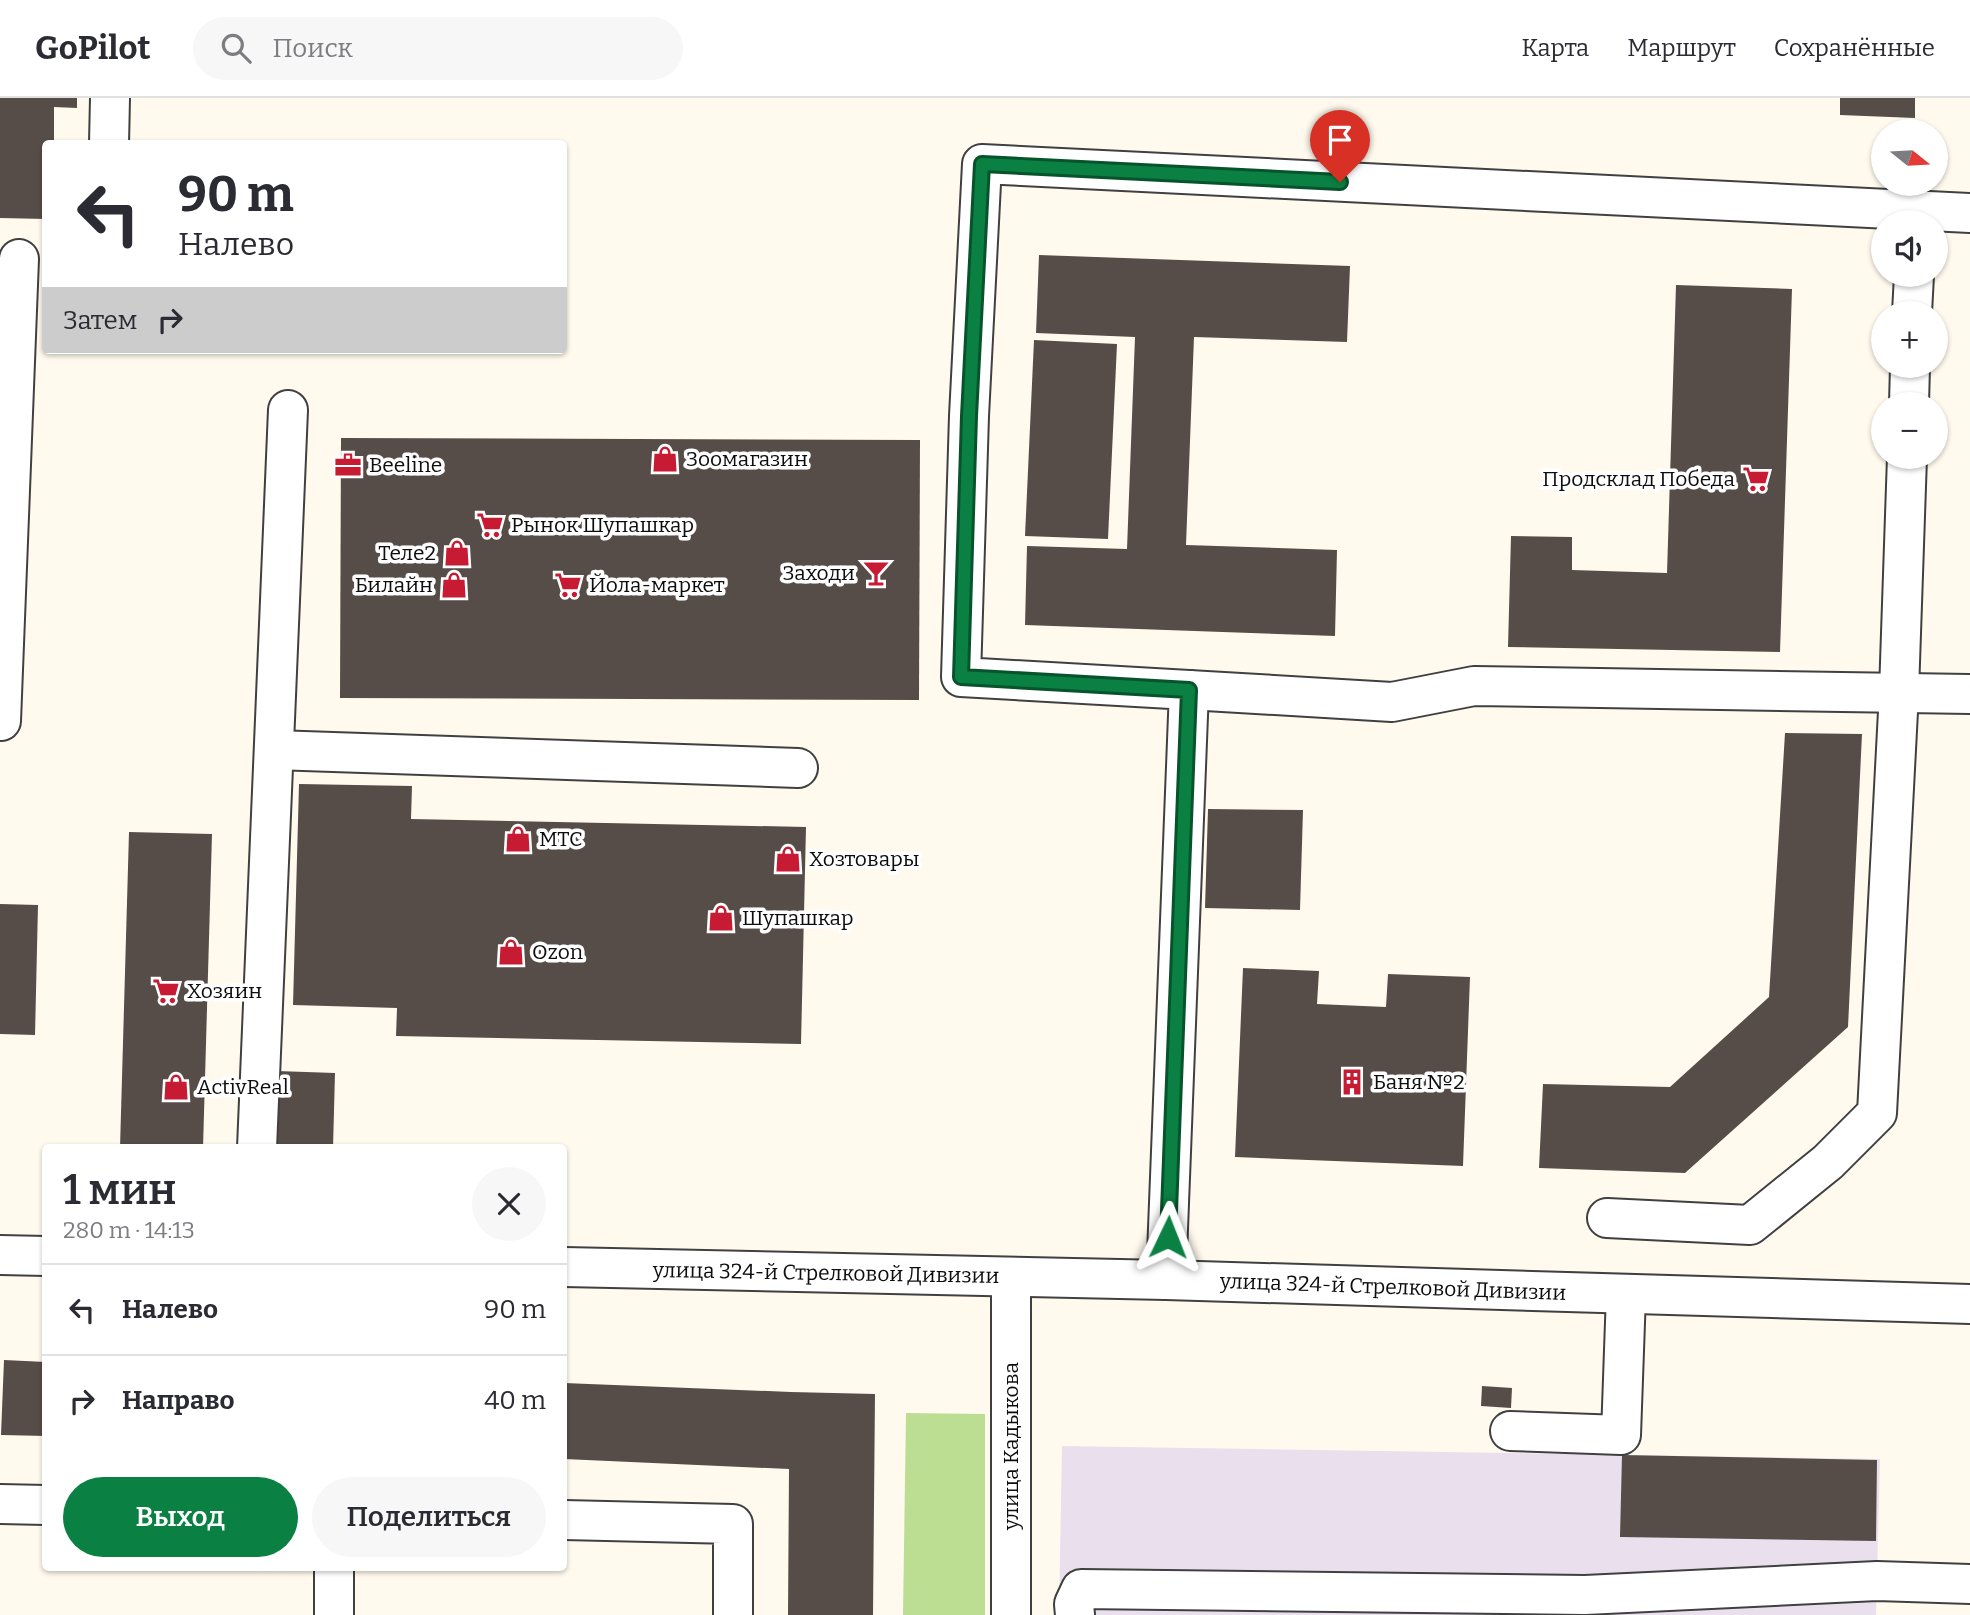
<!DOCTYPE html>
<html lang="ru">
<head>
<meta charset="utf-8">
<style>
	body { margin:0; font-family:Bitter,serif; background:#f7f7f7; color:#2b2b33; height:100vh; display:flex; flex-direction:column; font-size:26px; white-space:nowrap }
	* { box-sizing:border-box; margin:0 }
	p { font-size:23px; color:#7c7c81 }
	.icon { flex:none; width:38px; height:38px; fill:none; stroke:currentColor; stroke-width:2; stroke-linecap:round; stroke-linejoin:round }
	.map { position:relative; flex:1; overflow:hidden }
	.details { position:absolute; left:42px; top:1046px; width:525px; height:427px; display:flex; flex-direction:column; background:#fff; border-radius:7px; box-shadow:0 2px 5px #0004 }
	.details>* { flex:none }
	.top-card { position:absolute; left:42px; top:42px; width:525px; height:214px; border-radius:7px; box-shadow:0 2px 5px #0004; background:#fff; color:#2b2b33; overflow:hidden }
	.needle { width:46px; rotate:108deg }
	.buttons { position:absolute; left:1871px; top:21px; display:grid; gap:14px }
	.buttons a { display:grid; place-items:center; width:77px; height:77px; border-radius:50%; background:#fff; box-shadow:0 2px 5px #0004; font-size:35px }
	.pin { position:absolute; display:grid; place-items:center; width:60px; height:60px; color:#fff; margin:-72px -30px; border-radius:50% 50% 50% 0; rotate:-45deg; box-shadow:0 0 7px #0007 }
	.pin .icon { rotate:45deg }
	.me { position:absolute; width:77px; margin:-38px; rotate:2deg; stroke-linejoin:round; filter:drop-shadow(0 0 5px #0008) }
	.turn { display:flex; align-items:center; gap:24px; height:147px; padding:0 21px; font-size:32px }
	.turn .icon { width:91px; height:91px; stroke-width:2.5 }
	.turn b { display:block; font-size:49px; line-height:60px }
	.then { display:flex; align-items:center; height:66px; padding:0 21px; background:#0003; gap:14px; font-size:26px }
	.round { display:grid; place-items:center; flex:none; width:74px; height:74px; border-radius:37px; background:#f7f7f7 }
	.head { display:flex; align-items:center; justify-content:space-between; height:119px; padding:0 21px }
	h1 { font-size:42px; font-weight:600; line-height:52px }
	.button { display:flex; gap:14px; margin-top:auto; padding:14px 21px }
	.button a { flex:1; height:80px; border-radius:42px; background:#0b8043; color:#fff; font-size:28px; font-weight:600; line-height:80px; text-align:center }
	.button a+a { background:#f7f7f7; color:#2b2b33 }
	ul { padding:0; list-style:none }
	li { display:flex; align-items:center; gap:21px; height:91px; padding:0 21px; border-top:2px solid #e1e1e2 }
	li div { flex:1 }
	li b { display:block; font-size:26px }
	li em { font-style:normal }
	header { display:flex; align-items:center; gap:42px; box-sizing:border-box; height:98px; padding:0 35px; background:#fff; border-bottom:2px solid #e1e1e2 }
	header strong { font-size:33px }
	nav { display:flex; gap:38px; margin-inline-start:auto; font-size:24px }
	.search { width:490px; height:63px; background:#f7f7f7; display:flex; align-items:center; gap:18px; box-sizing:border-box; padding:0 24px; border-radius:38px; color:#7c7c81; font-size:26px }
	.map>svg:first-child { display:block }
</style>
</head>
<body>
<header>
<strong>GoPilot</strong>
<div class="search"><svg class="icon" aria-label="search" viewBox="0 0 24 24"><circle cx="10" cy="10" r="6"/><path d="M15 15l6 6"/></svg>Поиск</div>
<nav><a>Карта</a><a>Маршрут</a><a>Сохранённые</a></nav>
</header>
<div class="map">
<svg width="1970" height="1517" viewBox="0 0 1970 1517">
	<rect width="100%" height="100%" fill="#fffaed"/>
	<!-- industrial -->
	<path fill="#eae0ed" d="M1062,1348L1880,1361L1876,1517H1059Z"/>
	<!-- forest -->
	<path fill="#bcde92" d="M906,1315L985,1316V1517H903Z"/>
	<!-- building -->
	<g fill="#564d49">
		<path d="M0,0H77V10L54,9V46H46V121L0,120Z"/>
		<path d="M1840,0H1915V20L1840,17Z"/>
		<path d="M1039,157L1350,168L1347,244L1194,239L1186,447L1337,452L1335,538L1025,527L1027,448L1127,451L1135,239L1036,235Z"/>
		<path d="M1676,187L1792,191L1780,554L1508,549L1511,438L1572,439V472L1667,475Z"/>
		<path d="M1034,242L1117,246L1108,441L1025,438Z"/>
		<path d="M341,340L920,342L919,602L340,600Z"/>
		<path d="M1785,635L1862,636L1848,929L1685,1075L1539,1070L1543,986L1670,989L1769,899Z"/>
		<path d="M299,686L412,688L411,721L806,729L801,946L396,938L397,910L293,907Z"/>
		<path d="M1208,711L1303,712L1300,812L1205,810Z"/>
		<path d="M129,734L212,736L203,1050H120Z"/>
		<path d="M0,806L38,807L35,937L0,936Z"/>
		<path d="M1243,870L1319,873L1317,906L1386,909L1388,876L1470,879L1463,1068L1235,1059Z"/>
		<path d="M277,973L335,975L333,1050H275Z"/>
		<path d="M4,1262L46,1264V1338L1,1337Z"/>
		<path d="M564,1285L791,1294L875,1296L873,1517H788L789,1371L564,1361Z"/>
		<path d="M1482,1288L1512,1290L1511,1310L1481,1308Z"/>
		<path d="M1622,1357L1877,1362L1876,1443L1620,1439Z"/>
	</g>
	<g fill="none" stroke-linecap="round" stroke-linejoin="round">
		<!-- minor casing -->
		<g stroke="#404040" stroke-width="42">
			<g id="minor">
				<path d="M109,46L110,0"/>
				<path d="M1912,215L1914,177"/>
				<path d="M1909,306L1910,268"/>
				<path d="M1189,592L1392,604L1474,588L1970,596"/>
				<path d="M1,623L19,161"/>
				<path d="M274,652L798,670"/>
				<path d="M257,1050L288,312"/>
				<path d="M1607,1120L1750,1127L1828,1064L1877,1015L1899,594L1907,359"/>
				<path d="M0,1157L46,1158"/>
				<path d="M564,1169L1166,1182L1970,1206"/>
				<path d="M1166,1182L1189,592L961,579L969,318L982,66L1970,115"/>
				<path d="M1510,1333L1621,1337L1626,1196"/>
				<path d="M0,1406L46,1407"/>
				<path d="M564,1422L733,1426V1517"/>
				<path d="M334,1470V1517"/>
				<path d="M1011,1517V1179"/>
				<path d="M1075,1517L1074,1506L1081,1491L1585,1497L1877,1483L1970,1486"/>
			</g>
		</g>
		<!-- minor -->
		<use href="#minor" stroke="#fff" stroke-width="38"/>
	</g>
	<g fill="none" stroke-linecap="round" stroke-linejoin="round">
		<!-- route casing -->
		<g stroke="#07532c" stroke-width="18">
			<path id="route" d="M1168,1139L1189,592L961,579L969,318L982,66L1340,84"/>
		</g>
		<!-- route -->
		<use href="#route" stroke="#0b8043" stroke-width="12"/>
	</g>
	<!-- icons -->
	<defs>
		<g id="shop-bare" transform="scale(2.1)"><path d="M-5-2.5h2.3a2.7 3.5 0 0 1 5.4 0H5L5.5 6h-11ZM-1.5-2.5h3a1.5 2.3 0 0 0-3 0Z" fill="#c71b34" stroke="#fff" stroke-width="2.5" paint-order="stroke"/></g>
		<g id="office-bare" transform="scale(2.1)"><path d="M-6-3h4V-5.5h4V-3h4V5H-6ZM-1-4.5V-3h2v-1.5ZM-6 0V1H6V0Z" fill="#c71b34" stroke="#fff" stroke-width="2.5" paint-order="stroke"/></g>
		<g id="supermarket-bare" transform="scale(2.1)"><path d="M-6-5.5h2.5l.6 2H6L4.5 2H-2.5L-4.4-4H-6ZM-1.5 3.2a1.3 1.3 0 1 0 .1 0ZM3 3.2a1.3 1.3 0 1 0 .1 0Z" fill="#c71b34" stroke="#fff" stroke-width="2.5" paint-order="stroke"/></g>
		<g id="bar-bare" transform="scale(2.1)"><path d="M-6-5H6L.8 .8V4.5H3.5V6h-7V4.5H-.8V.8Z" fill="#c71b34" stroke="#fff" stroke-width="2.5" paint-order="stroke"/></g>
		<g id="building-bare" transform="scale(2.1)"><path d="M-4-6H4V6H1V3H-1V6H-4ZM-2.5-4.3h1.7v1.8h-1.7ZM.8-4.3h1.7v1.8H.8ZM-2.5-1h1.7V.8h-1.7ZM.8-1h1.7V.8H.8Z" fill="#c71b34" stroke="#fff" stroke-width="2.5" paint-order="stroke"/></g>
	</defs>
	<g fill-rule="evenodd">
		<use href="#shop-bare" x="665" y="361"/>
		<use href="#office-bare" x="348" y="367"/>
		<use href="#supermarket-bare" x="1756" y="381"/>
		<use href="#supermarket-bare" x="490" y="427"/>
		<use href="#shop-bare" x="457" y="455"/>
		<use href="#bar-bare" x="876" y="475"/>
		<use href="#shop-bare" x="454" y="487"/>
		<use href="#supermarket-bare" x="568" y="487"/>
		<use href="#shop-bare" x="518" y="741"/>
		<use href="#shop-bare" x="788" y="761"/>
		<use href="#shop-bare" x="721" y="820"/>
		<use href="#shop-bare" x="511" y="854"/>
		<use href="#supermarket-bare" x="166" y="893"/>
		<use href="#building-bare" x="1352" y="984"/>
		<use href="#shop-bare" x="176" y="989"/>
	</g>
	<g text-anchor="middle" stroke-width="7" stroke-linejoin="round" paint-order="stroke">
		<!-- poi labels -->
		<g font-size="21" fill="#0d0d0d" stroke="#fff" text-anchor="start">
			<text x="686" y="368">Зоомагазин</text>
			<text x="369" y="374">Beeline</text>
			<text x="1735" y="388" text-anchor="end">Продсклад Победа</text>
			<text x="511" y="434">Рынок Шупашкар</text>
			<text x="436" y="462" text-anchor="end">Теле2</text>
			<text x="855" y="482" text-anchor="end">Заходи</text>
			<text x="433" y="494" text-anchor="end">Билайн</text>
			<text x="589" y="494">Йола-маркет</text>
			<text x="539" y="748">МТС</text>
			<text x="809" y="768">Хозтовары</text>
			<text x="742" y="827">Шупашкар</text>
			<text x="532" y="861">Ozon</text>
			<text x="187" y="900">Хозяин</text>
			<text x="1373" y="991">Баня №2</text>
			<text x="197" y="996">ActivReal</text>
		</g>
		<!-- street labels -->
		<g font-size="21" fill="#0d0d0d" stroke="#fff">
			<text transform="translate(826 1175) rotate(1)" y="7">улица 324-й Стрелковой Дивизии</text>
			<text transform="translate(1393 1189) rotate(2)" y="7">улица 324-й Стрелковой Дивизии</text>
			<text transform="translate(1011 1348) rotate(-90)" y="7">улица Кадыкова</text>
		</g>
	</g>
</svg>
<div class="buttons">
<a><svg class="needle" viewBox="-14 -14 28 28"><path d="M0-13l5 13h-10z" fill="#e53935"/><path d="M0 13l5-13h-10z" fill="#7c7c81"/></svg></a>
<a><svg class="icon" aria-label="sound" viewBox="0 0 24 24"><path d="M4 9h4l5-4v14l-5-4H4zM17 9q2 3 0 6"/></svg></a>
<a>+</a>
<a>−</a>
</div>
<div class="pin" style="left:1340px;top:84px;background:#d93025"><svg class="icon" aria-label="arrive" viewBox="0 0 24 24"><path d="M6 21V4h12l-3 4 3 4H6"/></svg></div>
<svg class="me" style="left:1168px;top:1139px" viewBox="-20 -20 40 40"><path d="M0-17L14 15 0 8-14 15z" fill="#0b8043" stroke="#fff" stroke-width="4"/></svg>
<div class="top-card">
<div class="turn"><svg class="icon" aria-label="left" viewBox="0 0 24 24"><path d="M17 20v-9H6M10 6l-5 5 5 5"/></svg><div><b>90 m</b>Налево</div></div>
<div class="then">Затем<svg class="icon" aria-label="right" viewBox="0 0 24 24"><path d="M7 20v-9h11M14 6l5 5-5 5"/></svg></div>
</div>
<section class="details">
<div class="head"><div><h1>1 мин</h1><p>280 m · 14:13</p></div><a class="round"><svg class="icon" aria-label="close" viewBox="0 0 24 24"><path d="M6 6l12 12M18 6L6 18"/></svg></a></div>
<ul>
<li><svg class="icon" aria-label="left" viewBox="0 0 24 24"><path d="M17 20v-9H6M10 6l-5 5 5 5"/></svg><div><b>Налево</b></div><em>90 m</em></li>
<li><svg class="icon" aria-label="right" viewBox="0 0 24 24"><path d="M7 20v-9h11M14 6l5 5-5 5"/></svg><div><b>Направо</b></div><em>40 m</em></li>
</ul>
<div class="button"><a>Выход</a><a>Поделиться</a></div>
</section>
</div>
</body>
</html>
